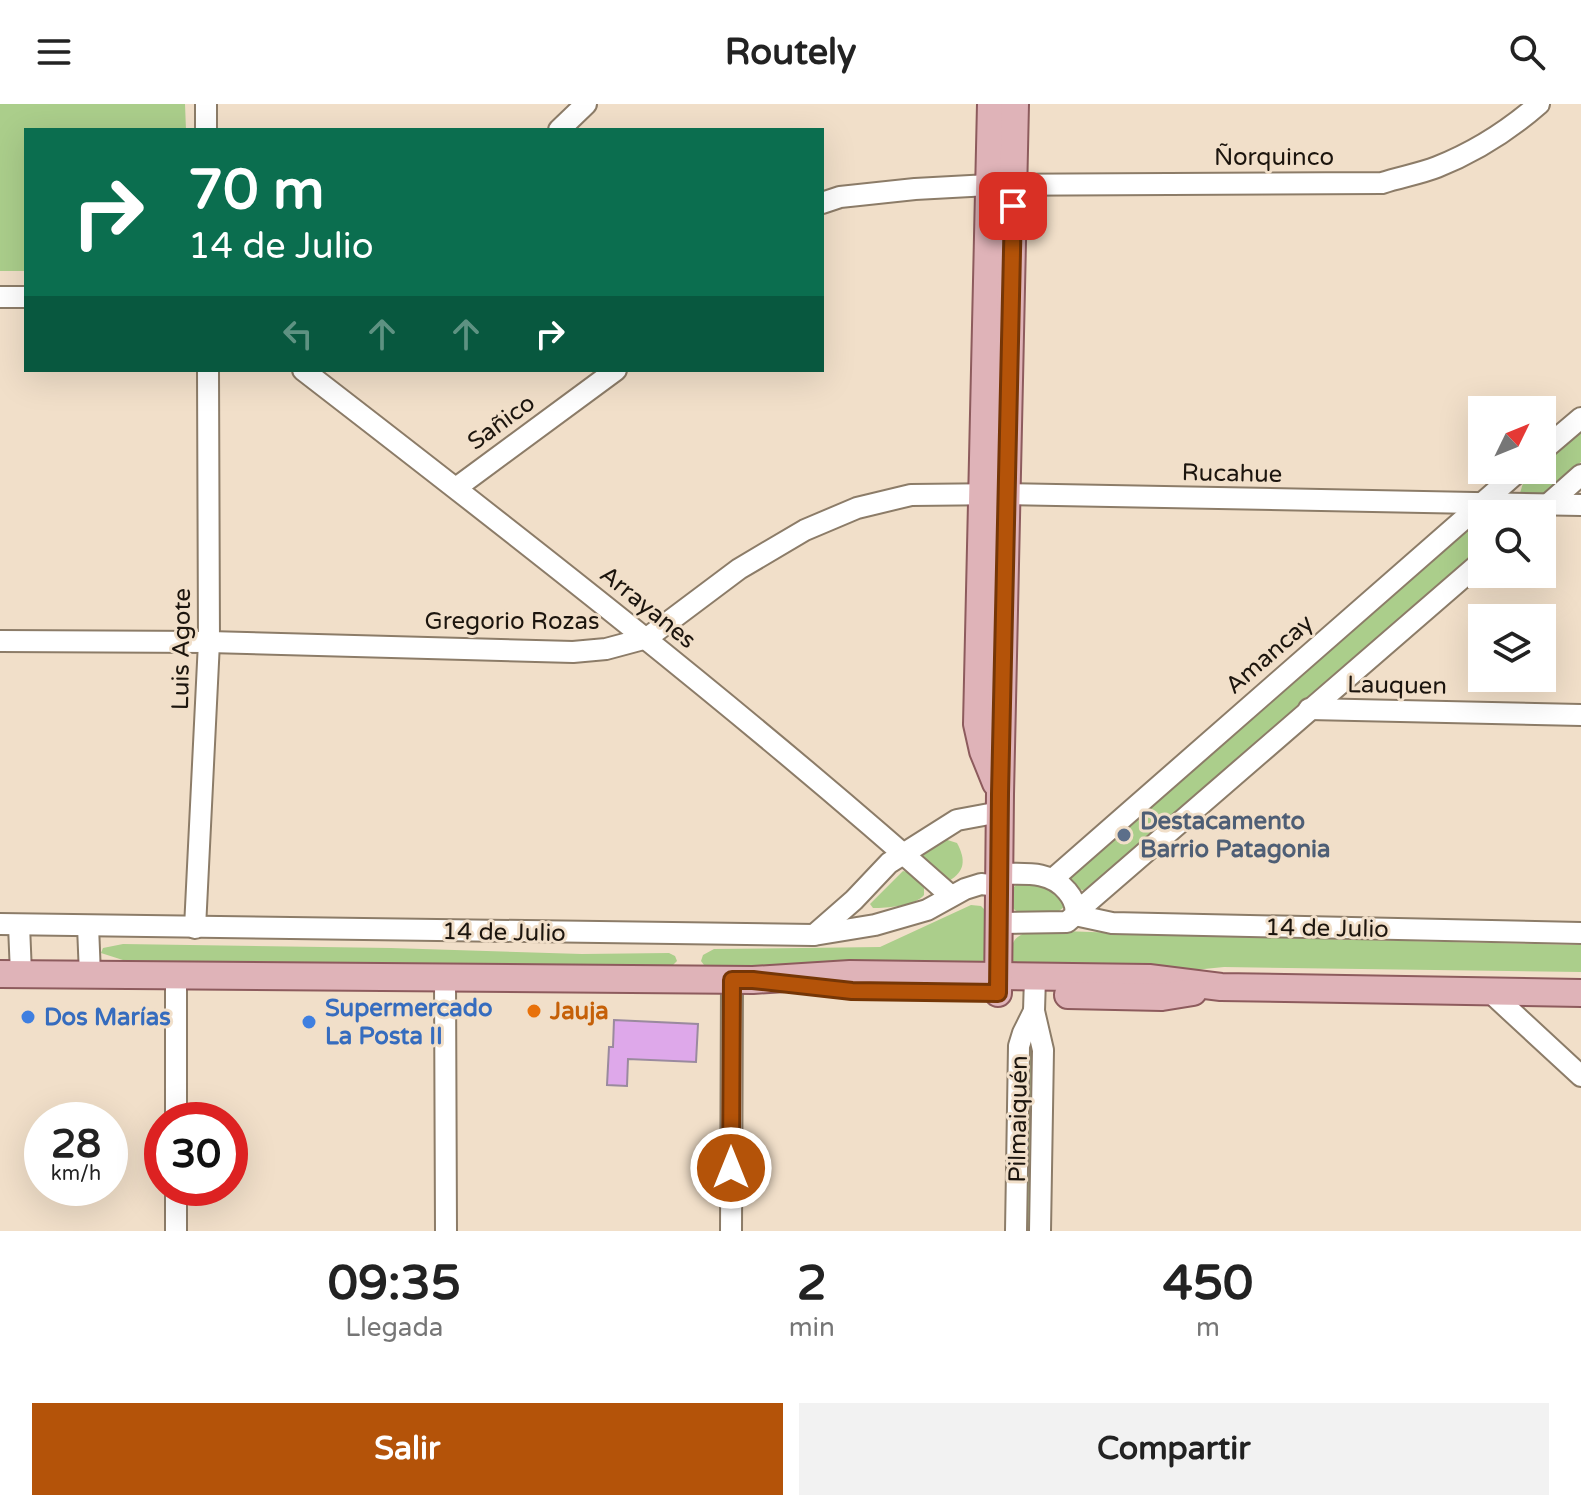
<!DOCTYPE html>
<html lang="es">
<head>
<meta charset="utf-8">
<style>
	body { margin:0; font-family:"Varela Round",sans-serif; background:#f2f2f2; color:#222; height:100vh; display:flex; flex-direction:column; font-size:30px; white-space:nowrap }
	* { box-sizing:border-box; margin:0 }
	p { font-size:26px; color:#767676 }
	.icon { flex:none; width:44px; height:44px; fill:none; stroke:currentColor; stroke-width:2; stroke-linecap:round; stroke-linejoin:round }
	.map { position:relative; height:1127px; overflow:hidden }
	.details { display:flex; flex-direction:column; background:#fff; flex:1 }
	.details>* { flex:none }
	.guide { position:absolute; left:24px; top:24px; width:800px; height:244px; border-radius:0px; box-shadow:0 8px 32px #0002; background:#0b6e4f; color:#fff; overflow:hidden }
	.needle { width:52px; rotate:47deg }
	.buttons { position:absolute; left:1468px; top:292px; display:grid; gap:16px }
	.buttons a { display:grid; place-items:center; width:88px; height:88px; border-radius:0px; background:#fff; box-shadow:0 8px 32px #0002; font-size:40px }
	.speed { position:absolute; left:24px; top:998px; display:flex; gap:16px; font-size:40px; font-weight:700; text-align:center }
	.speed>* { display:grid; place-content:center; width:104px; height:104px; border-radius:50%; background:#fff; box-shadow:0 8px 32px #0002; line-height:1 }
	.speed small { font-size:20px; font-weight:400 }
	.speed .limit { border:12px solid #d22; background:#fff; color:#111 }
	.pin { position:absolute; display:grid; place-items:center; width:68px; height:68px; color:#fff; margin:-34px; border-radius:16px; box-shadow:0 4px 12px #0006 }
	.me { position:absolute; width:88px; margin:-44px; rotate:0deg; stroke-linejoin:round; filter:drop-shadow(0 0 6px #0008) }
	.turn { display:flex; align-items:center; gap:28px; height:168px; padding:0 32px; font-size:36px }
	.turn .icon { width:104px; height:104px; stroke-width:2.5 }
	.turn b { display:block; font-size:56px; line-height:68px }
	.lanes { display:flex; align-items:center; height:76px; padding:0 32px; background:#0003; justify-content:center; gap:40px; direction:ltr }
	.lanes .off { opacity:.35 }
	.eta { display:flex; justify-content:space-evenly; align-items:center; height:136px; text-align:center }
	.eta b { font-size:48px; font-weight:800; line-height:56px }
	.cta { display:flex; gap:16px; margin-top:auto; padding:16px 32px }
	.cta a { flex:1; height:92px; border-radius:0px; background:#b45309; color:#fff; font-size:32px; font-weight:800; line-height:92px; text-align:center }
	.cta a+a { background:#f2f2f2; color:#222 }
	header { display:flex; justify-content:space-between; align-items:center; height:104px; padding:0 32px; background:#fff; font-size:36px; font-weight:800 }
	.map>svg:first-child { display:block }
</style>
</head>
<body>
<header><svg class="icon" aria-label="menu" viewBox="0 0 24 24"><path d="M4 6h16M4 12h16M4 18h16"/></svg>Routely<svg class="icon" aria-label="search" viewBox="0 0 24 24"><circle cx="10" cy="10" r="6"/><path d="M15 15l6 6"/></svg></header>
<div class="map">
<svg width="1581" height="1127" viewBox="0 0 1581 1127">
	<rect width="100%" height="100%" fill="#f1dfc9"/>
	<!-- green -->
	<g fill="#abce8b">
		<path d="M0,0H185L186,26H26V167H0Z"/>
		<path d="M1581,326V358L1541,393L1524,394L1520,389L1524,376L1535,366H1542V360Z"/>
		<path d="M1482,412V446L1090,785L1085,787C1077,784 1073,783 1070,774Z"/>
		<path d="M941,734L957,739C966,756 965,767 949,777L920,752L921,744Z"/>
		<path d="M903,767L911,769L924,784V791C915,802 887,804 873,804L870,800Z"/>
		<path d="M1019,779L1047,780L1065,797L1064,803L1055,810C1044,810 1015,814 1010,800C1009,796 1010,791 1010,786Z"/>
		<path d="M971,801L981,802L988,809L986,851L982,859L707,865L701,857L703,851L714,845L880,843Z"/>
		<path d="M1036,826L1200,832L1581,841V868L1224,863L1154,870L1011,862C1010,840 1011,831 1036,826Z"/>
		<path d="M123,840L391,844L582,850L669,849L675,852L677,857L673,861L246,860L126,857L101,849L103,844Z"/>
		<path d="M1028,937H1035L1032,1127H1023Z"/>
	</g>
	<!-- building -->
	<path fill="#dea8ea" stroke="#9a8a9e" stroke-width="2" d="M614,916L698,920L696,958L628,955L627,982L607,981L609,943H613Z"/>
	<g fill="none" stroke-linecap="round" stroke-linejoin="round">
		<!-- minor casing -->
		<g stroke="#8c7c68" stroke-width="24">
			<g id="minor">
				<path d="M206,0V26"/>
				<path d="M559,26L586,0"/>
				<path d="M822,99L840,93L915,85L989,81L1382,79C1400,73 1419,70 1437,63C1475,48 1508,27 1539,0"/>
				<path d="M0,193H26"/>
				<path d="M303,266C523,436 743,607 951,792"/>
				<path d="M1542,347L1581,314"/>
				<path d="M456,384L616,266"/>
				<path d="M1546,402L1581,371"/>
				<path d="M0,537L209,538L573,548L606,545L647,534L739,465L805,426L857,404L911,391L1007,390L1581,401"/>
				<path d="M1309,605L1581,611"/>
				<path d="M1054,774L1520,366"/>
				<path d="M1076,803L1087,799L1095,792L1482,457"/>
				<path d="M1075,811L1112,819L1581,829"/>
				<path d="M999,819L1067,818L1075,811C1077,801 1073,794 1067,787C1050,766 1024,770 999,770"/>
				<path d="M0,820L814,831L875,821L927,806L965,785L981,780L999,782"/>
				<path d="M19,821L21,870"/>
				<path d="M88,822L90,871"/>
				<path d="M195,824L209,538L208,266"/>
				<path d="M814,831L854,796L889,759L957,716L1000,708"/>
				<path d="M176,871V1016"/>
				<path d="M1035,873L1034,907L1043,946L1040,1127"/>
				<path d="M445,874L446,1127"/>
				<path d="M1489,887L1581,972"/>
				<path d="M176,1084V1127"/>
				<path d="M731,1127L732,876"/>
				<path d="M1016,1127L1019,942L1023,929L1034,907"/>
			</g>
		</g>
		<!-- major casing -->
		<g stroke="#8d5b5d" stroke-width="30">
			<g id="major">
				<path d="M991,0L977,620L983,647L996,679"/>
				<path d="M0,870L753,876L850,870L1149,874L1221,883L1581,889"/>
				<path d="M998,889L1000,690L1015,0"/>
				<path d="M1068,891L1162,893L1193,888"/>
			</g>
		</g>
		<!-- minor -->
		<use href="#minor" stroke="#fff" stroke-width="20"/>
		<!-- major -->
		<use href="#major" stroke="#dfb3b8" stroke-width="26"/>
	</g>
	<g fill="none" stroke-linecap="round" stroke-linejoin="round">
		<!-- route casing -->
		<g stroke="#753606" stroke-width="20">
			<path id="route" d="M731,1064L732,876H753L852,887L998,889L1000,690L1013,102"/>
		</g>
		<!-- route -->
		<use href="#route" stroke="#b45309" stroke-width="14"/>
	</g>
	<!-- markers -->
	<circle fill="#5c6f8a" stroke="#f1dfc9" stroke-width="3" cx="1124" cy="731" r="8"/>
	<circle fill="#e8710a" stroke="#f1dfc9" stroke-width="3" cx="534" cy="907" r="8"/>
	<g fill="#3f7fe0" stroke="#f1dfc9" stroke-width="3">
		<circle cx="28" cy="913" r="8"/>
		<circle cx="309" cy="918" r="8"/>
	</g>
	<g text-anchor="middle" stroke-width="6" stroke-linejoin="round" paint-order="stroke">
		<!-- street labels -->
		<g font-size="24" fill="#1c150e" stroke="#f1dfc9">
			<text x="1274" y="61">Ñorquinco</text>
			<text transform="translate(501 318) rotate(-36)" y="8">Sañico</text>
			<text transform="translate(1232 369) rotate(1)" y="8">Rucahue</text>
			<text transform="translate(648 503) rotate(39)" y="8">Arrayanes</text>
			<text x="512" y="525">Gregorio Rozas</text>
			<text transform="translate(181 545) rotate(-89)" y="8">Luis Agote</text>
			<text transform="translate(1269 550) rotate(-41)" y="8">Amancay</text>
			<text transform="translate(1397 581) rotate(1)" y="8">Lauquen</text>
			<text transform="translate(1327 824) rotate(1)" y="8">14 de Julio</text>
			<text transform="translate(504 828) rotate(1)" y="8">14 de Julio</text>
			<text transform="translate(1018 1015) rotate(-89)" y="8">Pilmaiquén</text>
		</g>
		<!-- service labels -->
		<g font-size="24" font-weight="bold" fill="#4e5e75" stroke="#f1dfc9" text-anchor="start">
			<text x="1140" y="725">Destacamento<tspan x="1140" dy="28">Barrio Patagonia</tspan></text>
		</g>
		<!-- shop labels -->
		<g font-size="24" font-weight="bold" fill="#366cbe" stroke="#f1dfc9" text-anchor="start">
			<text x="325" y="912">Supermercado<tspan x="325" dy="28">La Posta II</tspan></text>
			<text x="44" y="921">Dos Marías</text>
		</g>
		<!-- food labels -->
		<g font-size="24" font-weight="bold" fill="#c56008" stroke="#f1dfc9" text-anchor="start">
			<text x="550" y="915">Jauja</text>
		</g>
	</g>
</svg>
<div class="buttons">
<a><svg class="needle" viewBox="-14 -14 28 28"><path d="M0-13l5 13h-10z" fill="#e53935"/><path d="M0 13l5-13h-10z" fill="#767676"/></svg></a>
<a><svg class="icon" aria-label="search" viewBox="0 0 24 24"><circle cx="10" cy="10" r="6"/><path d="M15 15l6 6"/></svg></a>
<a><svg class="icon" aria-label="layers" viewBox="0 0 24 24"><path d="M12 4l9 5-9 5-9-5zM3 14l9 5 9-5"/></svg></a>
</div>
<div class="speed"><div>28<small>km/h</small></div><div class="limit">30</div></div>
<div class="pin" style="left:1013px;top:102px;background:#d93025"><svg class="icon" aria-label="arrive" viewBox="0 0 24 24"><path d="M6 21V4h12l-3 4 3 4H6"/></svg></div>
<svg class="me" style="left:731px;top:1064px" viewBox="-20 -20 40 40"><circle r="17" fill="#b45309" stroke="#fff" stroke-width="3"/><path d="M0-11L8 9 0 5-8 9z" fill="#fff"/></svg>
<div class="guide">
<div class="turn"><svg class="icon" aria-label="right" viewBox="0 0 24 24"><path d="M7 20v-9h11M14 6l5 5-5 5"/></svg><div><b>70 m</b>14 de Julio</div></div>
<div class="lanes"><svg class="icon off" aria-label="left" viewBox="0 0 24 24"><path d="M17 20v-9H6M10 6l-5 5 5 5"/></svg><svg class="icon off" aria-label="ahead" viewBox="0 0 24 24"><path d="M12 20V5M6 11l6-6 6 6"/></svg><svg class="icon off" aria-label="ahead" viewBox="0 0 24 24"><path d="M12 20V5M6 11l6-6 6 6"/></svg><svg class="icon" aria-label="right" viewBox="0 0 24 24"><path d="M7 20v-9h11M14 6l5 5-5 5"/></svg></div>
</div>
</div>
<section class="details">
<div class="eta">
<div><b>09:35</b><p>Llegada</p></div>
<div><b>2</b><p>min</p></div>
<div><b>450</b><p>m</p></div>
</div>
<div class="cta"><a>Salir</a><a>Compartir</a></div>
</section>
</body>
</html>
